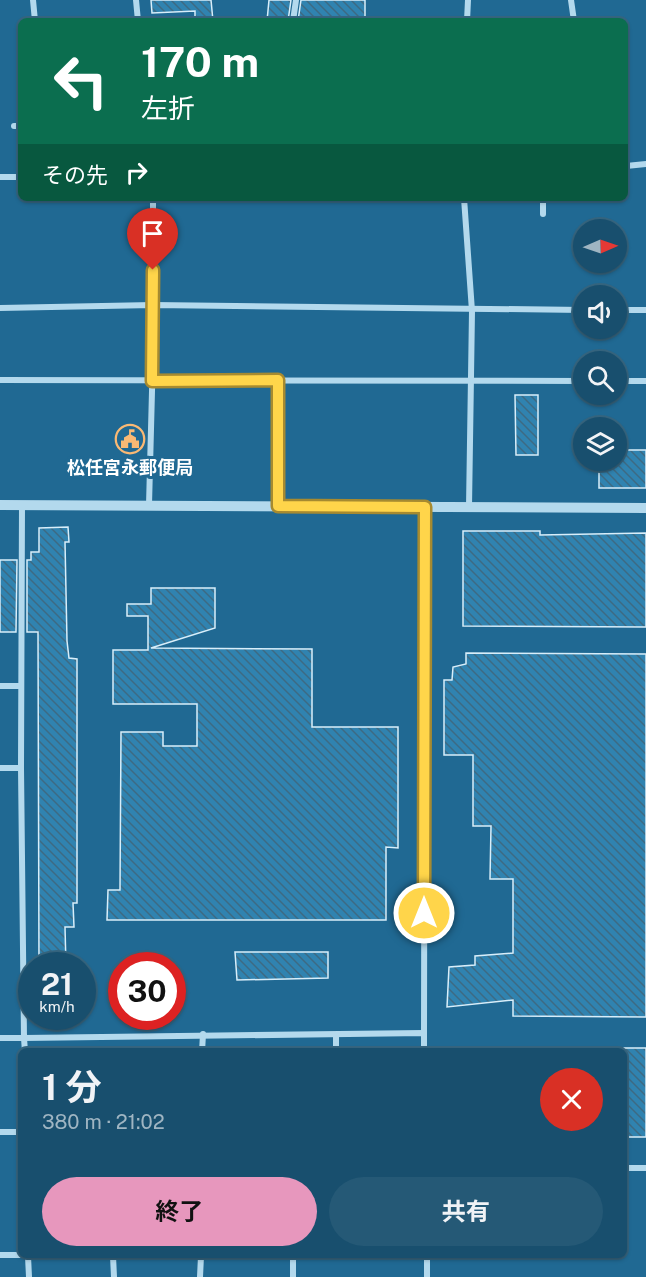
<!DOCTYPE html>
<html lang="ja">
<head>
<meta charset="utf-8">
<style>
	body { margin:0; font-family:"Public Sans","Noto Sans JP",sans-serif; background:#255976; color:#f1f3f6; height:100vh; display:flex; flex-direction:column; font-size:22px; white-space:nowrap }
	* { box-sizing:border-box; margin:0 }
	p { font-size:20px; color:#9fb5c2 }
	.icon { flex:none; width:33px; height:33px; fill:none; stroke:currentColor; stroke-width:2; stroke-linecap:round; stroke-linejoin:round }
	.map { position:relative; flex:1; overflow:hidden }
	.drawer { position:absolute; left:18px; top:1048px; width:609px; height:210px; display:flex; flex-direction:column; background:#184f6e; border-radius:9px; box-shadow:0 2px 4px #0004,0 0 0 2px #366681 }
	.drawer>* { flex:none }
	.banner { position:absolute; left:18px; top:18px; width:610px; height:183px; border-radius:9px; box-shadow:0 2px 4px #0004,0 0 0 2px #366681; background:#0b6e4f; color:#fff; overflow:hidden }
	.needle { width:39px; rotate:88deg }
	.buttons { position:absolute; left:573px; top:219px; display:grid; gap:12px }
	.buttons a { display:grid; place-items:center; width:54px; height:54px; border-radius:50%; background:#184f6e; box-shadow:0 2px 4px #0004,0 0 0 2px #366681; font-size:30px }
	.speed { position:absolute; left:18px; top:952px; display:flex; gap:12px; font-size:30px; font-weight:700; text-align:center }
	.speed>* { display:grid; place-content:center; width:78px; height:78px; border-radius:50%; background:#184f6e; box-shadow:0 2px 4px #0004,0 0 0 2px #366681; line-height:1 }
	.speed small { font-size:15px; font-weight:400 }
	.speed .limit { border:9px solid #d22; background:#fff; color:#111 }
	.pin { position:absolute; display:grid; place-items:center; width:51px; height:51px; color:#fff; margin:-62px -26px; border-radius:50% 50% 50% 0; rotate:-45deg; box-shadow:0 0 6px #0007 }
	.pin .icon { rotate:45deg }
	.me { position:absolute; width:66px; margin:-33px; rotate:0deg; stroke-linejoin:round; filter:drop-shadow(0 0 4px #0008) }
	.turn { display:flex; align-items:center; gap:21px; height:126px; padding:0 24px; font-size:27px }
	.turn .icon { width:78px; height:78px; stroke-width:2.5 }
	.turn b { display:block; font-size:42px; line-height:51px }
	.then { display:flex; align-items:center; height:57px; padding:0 24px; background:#0003; gap:12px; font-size:22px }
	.round { display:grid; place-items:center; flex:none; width:63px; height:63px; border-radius:32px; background:#255976 }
	.headline { display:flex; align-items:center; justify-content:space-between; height:102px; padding:0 24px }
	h1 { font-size:36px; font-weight:700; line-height:45px }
	.button { display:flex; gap:12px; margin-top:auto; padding:12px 24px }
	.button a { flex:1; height:69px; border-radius:36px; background:#e797bd; color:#111; font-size:24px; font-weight:700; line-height:69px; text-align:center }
	.button a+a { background:#255976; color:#f1f3f6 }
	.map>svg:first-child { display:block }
</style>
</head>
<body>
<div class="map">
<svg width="646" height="1277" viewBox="0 0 646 1277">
	<defs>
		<pattern id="building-back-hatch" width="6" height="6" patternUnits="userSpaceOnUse" patternTransform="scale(1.5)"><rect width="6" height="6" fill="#3083b0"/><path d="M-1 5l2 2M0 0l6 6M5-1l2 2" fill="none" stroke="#3d6a83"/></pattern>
	</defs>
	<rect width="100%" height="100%" fill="#206993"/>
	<!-- building -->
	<g fill="url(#building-back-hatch)" stroke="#d8eefa" stroke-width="1.5">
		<path d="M151,0H211L213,21H195V11L152,13Z"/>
		<path d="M269,0H291L288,21H267Z"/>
		<path d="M301,0H365V21H298Z"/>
		<path d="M515,395H538V455H516Z"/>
		<path d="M616,450H646V488H599V460H616Z"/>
		<path d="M68,527L69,542H65L67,641L69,658L77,659V903H73L74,927H65L66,966H39L38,632H27V560H31V552H39V528Z"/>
		<path d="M463,531H540V535L646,533V627L463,626Z"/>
		<path d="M0,560H17L16,632H0Z"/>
		<path d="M151,588H215V628L151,648L312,649V727H398V848L386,847V920H107L108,890H120L121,732H163V746H197V704H113V650H148V616H127V604H151Z"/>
		<path d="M466,653L646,654V1017L513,1016V1000L447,1007L449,967L475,965V956L513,953V879H490L491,826H473V755H444V680H452L453,667L466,664Z"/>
		<path d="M235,952H328V978L237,980Z"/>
		<rect x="624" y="1048" width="22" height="89"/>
	</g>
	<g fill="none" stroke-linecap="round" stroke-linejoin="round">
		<!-- minor -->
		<g stroke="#b3d9ed" stroke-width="6">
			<path d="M33,0L35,21"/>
			<path d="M136,0L138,21"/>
			<path d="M571,0L574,21"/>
			<path d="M293,21L296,0"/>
			<path d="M467,21L468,0"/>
			<path d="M14,126H21"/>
			<path d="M626,166L646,164"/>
			<path d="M0,177H21"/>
			<path d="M464,198L472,311L469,507"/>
			<path d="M543,198V214"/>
			<path d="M0,308L153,305L584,310"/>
			<path d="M616,310H646"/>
			<path d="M0,380L584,381"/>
			<path d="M616,381H646"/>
			<path d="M149,505L153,353V198"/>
			<path d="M278,506V380"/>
			<path d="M0,686H21"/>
			<path d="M0,768H21L24,1038L424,1033V1052"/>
			<path d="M21,768L22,505"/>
			<path d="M424,1033L425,507"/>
			<path d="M336,1036V1052"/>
			<path d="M0,1038H24L25,1052"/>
			<path d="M202,1052L203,1034"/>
			<path d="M0,1132H21"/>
			<path d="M624,1168H646"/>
			<path d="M0,1255H21"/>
			<path d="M28,1256L29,1277"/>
			<path d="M113,1256L114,1277"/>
			<path d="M293,1256V1277"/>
			<path d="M427,1256V1277"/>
			<path d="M200,1277L201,1256"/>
		</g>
		<!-- tertiary -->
		<path stroke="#b3d9ed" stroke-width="10" d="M0,505L646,508"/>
	</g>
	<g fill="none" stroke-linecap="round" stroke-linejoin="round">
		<!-- route casing -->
		<g stroke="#a68a30" stroke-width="15">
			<path id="route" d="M153,270L152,381L278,380V506L425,507L424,913"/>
		</g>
		<!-- route -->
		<use href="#route" stroke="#ffd54a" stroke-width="10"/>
	</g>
	<!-- icons -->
	<defs>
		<g id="civic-ring" transform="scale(1.5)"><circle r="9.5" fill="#206993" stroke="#fab974" stroke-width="1.5"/><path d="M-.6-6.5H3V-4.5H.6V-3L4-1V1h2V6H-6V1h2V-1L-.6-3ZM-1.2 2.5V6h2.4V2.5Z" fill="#fab974"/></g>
	</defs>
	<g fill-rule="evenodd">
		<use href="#civic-ring" x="130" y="439"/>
	</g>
	<g text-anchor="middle" stroke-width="6" stroke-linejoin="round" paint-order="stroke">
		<!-- poi labels -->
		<g font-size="18" font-weight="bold" fill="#fff" stroke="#206993">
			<text x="130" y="474">松任宮永郵便局</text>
		</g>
	</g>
</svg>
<div class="buttons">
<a><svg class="needle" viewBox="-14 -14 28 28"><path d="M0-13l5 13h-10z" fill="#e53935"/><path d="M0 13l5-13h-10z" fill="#9fb5c2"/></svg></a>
<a><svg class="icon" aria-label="sound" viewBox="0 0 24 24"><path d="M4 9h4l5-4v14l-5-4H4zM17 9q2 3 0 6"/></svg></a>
<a><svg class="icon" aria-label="search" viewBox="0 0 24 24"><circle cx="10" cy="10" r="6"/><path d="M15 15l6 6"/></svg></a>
<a><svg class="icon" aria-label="layers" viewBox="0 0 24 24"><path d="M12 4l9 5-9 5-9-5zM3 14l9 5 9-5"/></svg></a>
</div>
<div class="speed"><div>21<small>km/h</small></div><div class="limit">30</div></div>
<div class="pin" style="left:153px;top:270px;background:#d93025"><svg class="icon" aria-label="arrive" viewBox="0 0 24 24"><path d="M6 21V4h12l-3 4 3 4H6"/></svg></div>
<svg class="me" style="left:424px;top:913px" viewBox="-20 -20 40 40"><circle r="17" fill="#ffd54a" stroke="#fff" stroke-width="3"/><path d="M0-11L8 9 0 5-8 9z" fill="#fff"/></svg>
<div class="banner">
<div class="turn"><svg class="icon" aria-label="left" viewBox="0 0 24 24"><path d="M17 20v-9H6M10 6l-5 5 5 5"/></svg><div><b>170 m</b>左折</div></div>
<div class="then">その先<svg class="icon" aria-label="right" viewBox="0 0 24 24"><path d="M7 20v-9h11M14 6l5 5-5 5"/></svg></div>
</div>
<section class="drawer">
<div class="headline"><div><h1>1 分</h1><p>380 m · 21:02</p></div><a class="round" style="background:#d93025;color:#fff"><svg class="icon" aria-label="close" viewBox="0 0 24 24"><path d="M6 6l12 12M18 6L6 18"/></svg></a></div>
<div class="button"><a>終了</a><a>共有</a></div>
</section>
</div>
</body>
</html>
